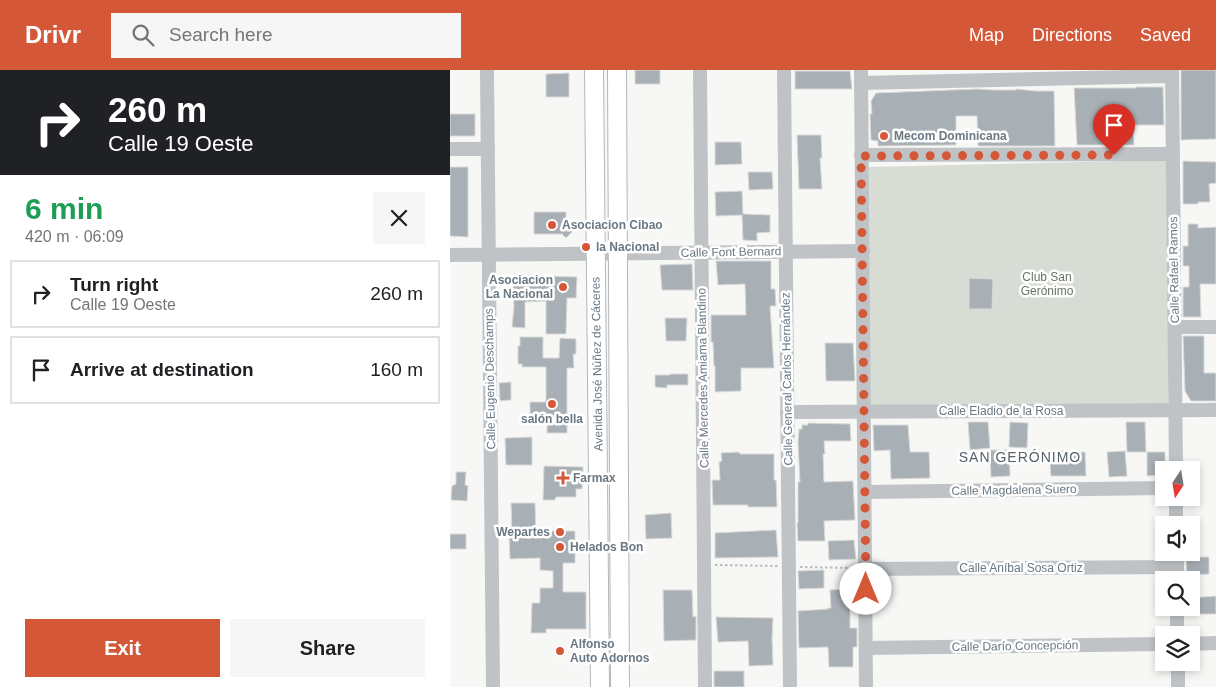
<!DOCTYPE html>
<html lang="en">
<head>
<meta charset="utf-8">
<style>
	body { margin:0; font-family:Arial,sans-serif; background:#f6f6f6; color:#202124; height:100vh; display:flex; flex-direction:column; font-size:19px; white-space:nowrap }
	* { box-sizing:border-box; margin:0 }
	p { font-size:16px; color:#757577 }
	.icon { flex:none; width:28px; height:28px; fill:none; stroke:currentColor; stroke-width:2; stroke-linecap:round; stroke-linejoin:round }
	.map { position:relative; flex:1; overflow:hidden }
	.sheet { display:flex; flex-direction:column; background:#fff; width:450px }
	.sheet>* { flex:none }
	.top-card { background:#202124; color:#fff; overflow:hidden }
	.needle { width:32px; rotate:192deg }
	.buttons { position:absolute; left:705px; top:391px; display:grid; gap:10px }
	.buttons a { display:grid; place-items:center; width:45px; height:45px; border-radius:0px; background:#fff; box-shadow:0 2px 8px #0003; font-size:25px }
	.pin { position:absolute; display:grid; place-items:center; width:42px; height:42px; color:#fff; margin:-51px -21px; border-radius:50% 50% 50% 0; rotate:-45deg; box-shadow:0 0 5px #0007 }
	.pin .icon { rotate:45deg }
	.me { position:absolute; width:55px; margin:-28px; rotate:0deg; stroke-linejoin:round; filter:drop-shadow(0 0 4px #0008) }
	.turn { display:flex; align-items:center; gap:18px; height:105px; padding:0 25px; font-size:22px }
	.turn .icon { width:65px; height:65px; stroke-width:2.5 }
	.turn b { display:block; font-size:35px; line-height:42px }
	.round { display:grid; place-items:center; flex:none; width:52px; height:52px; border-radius:0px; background:#f6f6f6 }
	.head { display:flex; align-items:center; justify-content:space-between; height:85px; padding:0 25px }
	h1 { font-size:30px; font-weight:700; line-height:38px; color:#1e9e55 }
	.action { display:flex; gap:10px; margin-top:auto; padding:10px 25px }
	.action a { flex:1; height:58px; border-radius:0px; background:#d45738; color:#fff; font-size:20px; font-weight:700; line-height:58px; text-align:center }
	.action a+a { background:#f6f6f6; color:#202124 }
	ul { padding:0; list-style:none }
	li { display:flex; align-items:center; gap:15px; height:68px; margin:0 10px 8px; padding:0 15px; border:2px solid #e0e0e0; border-radius:0px }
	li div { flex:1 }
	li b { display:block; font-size:19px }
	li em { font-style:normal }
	header { display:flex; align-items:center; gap:30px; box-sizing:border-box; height:70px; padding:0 25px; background:#d45738; color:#fff }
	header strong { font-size:24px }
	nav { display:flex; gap:28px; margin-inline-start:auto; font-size:18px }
	.search { width:350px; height:45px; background:#f6f6f6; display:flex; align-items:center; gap:12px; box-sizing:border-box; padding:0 18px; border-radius:0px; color:#757577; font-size:19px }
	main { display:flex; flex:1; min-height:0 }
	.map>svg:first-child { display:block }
</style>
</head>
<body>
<header>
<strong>Drivr</strong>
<div class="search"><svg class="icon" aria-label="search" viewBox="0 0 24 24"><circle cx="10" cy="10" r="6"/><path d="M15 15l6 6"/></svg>Search here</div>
<nav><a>Map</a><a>Directions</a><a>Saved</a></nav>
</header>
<main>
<section class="sheet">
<div class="top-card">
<div class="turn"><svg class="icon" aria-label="right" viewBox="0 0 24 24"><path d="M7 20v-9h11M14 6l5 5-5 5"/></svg><div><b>260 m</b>Calle 19 Oeste</div></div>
</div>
<div class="head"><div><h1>6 min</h1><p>420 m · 06:09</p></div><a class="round"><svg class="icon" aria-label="close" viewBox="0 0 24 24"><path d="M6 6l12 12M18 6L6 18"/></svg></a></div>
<ul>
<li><svg class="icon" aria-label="right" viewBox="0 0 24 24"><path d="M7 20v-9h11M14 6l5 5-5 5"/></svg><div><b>Turn right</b><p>Calle 19 Oeste</p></div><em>260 m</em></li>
<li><svg class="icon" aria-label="arrive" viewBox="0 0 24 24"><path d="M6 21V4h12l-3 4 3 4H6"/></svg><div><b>Arrive at destination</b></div><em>160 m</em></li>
</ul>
<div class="action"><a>Exit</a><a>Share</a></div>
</section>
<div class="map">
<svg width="766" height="617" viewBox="0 0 766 617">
	<rect width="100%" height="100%" fill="#f7f7f5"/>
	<!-- green -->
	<path fill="#d7dcd4" d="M721,90L718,335L420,337L419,97Z"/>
	<!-- building -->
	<g fill="#a9b0b5" stroke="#d9d9d7">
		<rect x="185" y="0" width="25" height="14"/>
		<path d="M731,0H766V69L731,70Z"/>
		<path d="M345,1H400L402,19H345Z"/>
		<path d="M119,3V27H96V4Z"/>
		<path d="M686,17H713L714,55H683L684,75H627L624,18H686Z"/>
		<path d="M527,19L544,20H566V19L586,21H604L605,76H528L527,46H506V75L428,76V71L421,70L420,44H422L421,31L426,23Z"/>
		<rect x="0" y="44" width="25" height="22"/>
		<path d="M347,65H371L372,88H370L372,119H349Z"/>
		<path d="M265,72H291L292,94L265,95Z"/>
		<path d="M733,91L766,92V113L759,114L760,132H748V134H733Z"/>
		<path d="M0,97H18V167L0,166Z"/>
		<path d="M298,102H322L323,119L299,120Z"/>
		<path d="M292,121L293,144L320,145V162L307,163V171L293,170L292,145L266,146L265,122Z"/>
		<path d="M84,142H116V151L125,159L116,168L112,164H84Z"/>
		<path d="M738,154H748V158L766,157V214H750L751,247H733V217H739V196H733V176H738Z"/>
		<path d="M266,191H321V219H325L326,236H320L324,298H291V321L265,322V296H264L263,272H261V245H296L295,214L268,215Z"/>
		<path d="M242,194L243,220H212L210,195Z"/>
		<path d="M73,205H92V206L127,207L126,228H117L116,264H96V231L75,232V258L62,257L64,237L63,211H73Z"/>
		<path d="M519,208L543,209L542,239H519Z"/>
		<path d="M215,248H237L236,271H216Z"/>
		<path d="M733,266H754V303H766V331H741L735,321Z"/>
		<path d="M70,267H93V288H109L110,268L126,269V284H123L124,298H117V363H97V348L80,347V332H96V297H72V294H68V276H70Z"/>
		<path d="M375,273H403L405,311H376Z"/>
		<path d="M220,304H238V315H217V318L205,317V305H220Z"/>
		<path d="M61,312V330L50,331L49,313Z"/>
		<path d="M518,352H538L540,378L520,380Z"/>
		<path d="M560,352L578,353L577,378L559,377Z"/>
		<path d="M676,352H695L696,382H677Z"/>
		<path d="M358,353L400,354L401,371H374L375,384H373L374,412L403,411L405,450L374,451L375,471H348L347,453H348V412H350L348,373L349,359H352V355H358Z"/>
		<path d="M423,355H458L460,382H479L480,408L441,409L440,380L424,381Z"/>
		<path d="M82,367V395H56L55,368Z"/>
		<path d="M540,380H559L560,406L541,407Z"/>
		<path d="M599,381H617V383L635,382L636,406H601Z"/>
		<path d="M675,381L677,406L659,407L657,382Z"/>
		<path d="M289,382L290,384H324V410H326L327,437H298V435H263L262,410H270L269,392L272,391L271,383Z"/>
		<path d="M697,382H715V400H714V405L697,406Z"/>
		<path d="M94,396L133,397L132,419H126V427H106L105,430H93Z"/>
		<path d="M6,402H16L15,415L18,416L17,431L1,430L2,416L6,414Z"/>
		<path d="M61,433H85L86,461H125V493H113V522H136V559H96V563H81L82,533H90V518H103V501L90,500V488L60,489L59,464H62Z"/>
		<path d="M221,443L222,468L196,469L195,445Z"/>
		<path d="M326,460L328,487L265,488V463Z"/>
		<rect x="0" y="464" width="16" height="15"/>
		<path d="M404,470L406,489L379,490L378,471Z"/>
		<path d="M736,487H759V504L737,505Z"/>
		<path d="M374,500V518L349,519L348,501Z"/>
		<path d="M404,519L405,535L400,536V558H407V577H403V597H379L378,577L349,578L348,541L378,539V538H381L380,520Z"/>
		<path d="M213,520H242L243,547L246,546V570L214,571Z"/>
		<path d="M766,526V544H741V528Z"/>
		<path d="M266,547L323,548L322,569L323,595L299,596L298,571L268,572Z"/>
		<rect x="264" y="601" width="30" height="16"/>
	</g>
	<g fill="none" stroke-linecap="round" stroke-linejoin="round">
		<!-- major casing -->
		<g stroke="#b2b7ba" stroke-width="20">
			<g id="major">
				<path d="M144,0L150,617"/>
				<path d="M167,0L170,617"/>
			</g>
		</g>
		<!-- path -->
		<g stroke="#b9bcbe" stroke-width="2" stroke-dasharray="2.5 2.5" stroke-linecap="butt">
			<path d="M265,495L328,496"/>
			<path d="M350,497L403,498"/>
		</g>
		<!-- minor -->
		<g stroke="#bfc3c6" stroke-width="14">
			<path d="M37,0L43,617"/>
			<path d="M250,0L255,617"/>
			<path d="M334,0L340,617"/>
			<path d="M411,0L416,617"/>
			<path d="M722,0L726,400"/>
			<path d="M411,13L722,6"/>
			<path d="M0,79H38"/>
			<path d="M411,85L723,84"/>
			<path d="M0,185L413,181"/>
			<path d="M725,257H766"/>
			<path d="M337,342L766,340"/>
			<path d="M415,422L714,418"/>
			<path d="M726,428V455"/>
			<path d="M727,482V510"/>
			<path d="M415,499L727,497"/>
			<path d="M727,538V565"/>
			<path d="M741,574L766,573"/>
			<path d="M416,578L714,574"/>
			<path d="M728,592V617"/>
		</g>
		<!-- major -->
		<use href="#major" stroke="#fff" stroke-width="18"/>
	</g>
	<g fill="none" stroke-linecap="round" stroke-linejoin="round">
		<!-- route -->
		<path stroke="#d45738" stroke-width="9" stroke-dasharray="0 16.2" d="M416,519L411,86L664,85"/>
	</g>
	<!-- markers -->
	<g fill="#d45738" stroke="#fff" stroke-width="2">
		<circle cx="434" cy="66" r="5"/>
		<circle cx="102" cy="155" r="5"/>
		<circle cx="136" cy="177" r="5"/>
		<circle cx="113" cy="217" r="5"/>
		<circle cx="102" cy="334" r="5"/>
		<path d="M110.5 400.5h5v5h5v5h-5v5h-5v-5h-5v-5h5z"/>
		<circle cx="110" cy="462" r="5"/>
		<circle cx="110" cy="477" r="5"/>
		<circle cx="110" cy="581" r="5"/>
	</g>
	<g text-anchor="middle" stroke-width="5" stroke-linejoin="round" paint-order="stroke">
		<!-- poi labels -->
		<g font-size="12" font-weight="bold" fill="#697883" stroke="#fff" text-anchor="start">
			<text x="444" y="70">Mecom Dominicana</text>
			<text x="112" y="159">Asociacion Cibao</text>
			<text x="146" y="181">la Nacional</text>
			<text x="103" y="214" text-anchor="end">Asociacion<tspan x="103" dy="14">La Nacional</tspan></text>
			<text x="102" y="353" text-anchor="middle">salón bella</text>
			<text x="123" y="412">Farmax</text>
			<text x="100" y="466" text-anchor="end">Wepartes</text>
			<text x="120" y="481">Helados Bon</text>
			<text x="120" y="578">Alfonso<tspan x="120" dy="14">Auto Adornos</tspan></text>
		</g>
		<!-- street labels -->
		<g font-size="12" fill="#697883" stroke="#fff">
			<text transform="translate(281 182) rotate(-1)" y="4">Calle Font Bernard</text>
			<text transform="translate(724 200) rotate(-91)" y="4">Calle Rafael Ramos</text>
			<text transform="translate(147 294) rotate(-91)" y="4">Avenida José Núñez de Cáceres</text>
			<text transform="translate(253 308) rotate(-91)" y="4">Calle Mercedes Amiama Blandino</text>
			<text transform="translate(40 309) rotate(-91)" y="4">Calle Eugenio Deschamps</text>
			<text transform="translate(337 309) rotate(-91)" y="4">Calle General Carlos Hernández</text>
			<text x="551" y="345">Calle Eladio de la Rosa</text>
			<text transform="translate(564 420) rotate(-1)" y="4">Calle Magdalena Suero</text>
			<text x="571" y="502">Calle Aníbal Sosa Ortiz</text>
			<text transform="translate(565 576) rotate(-1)" y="4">Calle Darío Concepción</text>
		</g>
		<!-- park labels -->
		<g font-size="12" fill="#677663" stroke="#fff">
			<text x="597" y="211">Club San<tspan x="597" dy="14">Gerónimo</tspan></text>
		</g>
		<!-- neighbourhood labels -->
		<g font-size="14" letter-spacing="1" fill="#566169" stroke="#fff">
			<text x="570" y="392">SAN GERÓNIMO</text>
		</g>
	</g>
</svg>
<div class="buttons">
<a><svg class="needle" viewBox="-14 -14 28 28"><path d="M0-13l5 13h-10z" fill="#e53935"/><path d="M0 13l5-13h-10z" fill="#757577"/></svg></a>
<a><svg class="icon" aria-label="sound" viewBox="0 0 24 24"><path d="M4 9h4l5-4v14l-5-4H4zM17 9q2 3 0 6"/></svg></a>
<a><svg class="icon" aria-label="search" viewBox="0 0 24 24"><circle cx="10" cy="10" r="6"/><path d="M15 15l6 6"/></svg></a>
<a><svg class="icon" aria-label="layers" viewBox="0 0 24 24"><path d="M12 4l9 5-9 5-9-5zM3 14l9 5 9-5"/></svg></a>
</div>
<div class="pin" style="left:664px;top:85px;background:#d93025"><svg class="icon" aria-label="arrive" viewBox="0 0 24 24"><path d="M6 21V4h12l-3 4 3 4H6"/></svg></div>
<svg class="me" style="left:416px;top:519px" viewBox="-20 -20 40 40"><circle r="19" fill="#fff"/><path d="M0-13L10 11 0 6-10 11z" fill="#d45738"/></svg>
</div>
</main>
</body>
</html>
